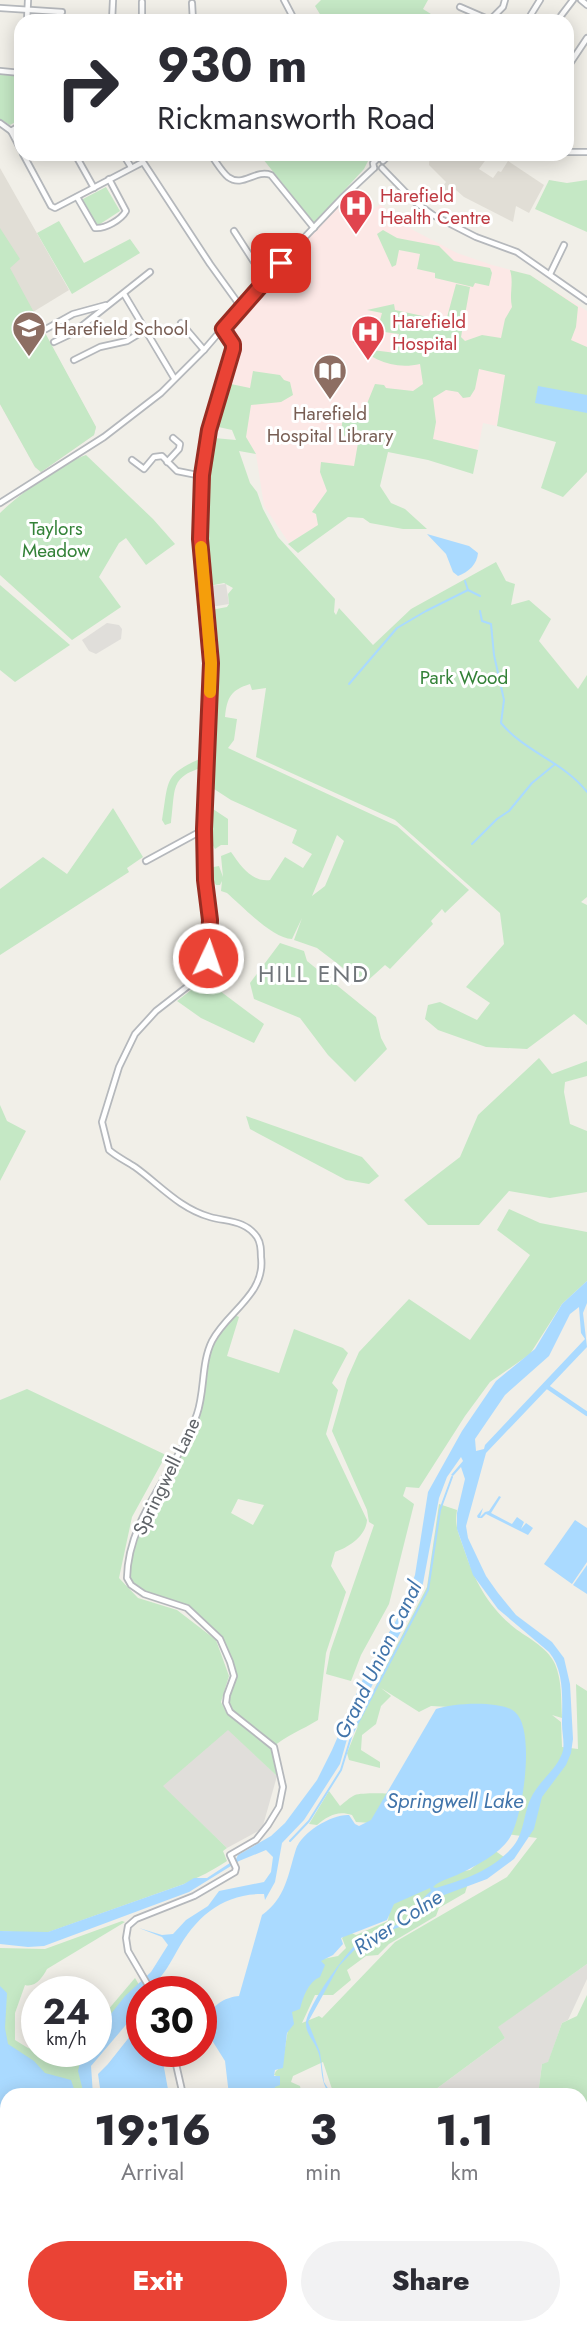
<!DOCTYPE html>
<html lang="en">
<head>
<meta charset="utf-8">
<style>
	body { margin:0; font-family:Jost,sans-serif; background:#f2f2f3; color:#2b2b33; height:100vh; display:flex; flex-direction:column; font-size:26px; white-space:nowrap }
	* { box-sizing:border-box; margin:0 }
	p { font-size:23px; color:#7c7c81 }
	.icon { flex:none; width:38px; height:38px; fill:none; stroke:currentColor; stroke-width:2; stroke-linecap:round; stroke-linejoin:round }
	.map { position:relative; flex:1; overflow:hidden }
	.side { position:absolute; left:0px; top:2088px; width:588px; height:247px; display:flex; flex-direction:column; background:#fff; border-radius:21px 21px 0 0; box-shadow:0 4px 18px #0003 }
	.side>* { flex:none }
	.banner { position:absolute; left:14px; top:14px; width:560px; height:147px; border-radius:21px; box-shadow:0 4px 18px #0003; background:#fff; color:#2b2b33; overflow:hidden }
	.speed { position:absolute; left:21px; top:1976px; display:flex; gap:14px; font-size:35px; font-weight:700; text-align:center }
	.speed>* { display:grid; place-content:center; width:91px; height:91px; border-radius:50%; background:#fff; box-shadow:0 4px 18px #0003; line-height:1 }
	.speed small { font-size:18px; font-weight:400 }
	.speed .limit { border:10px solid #d22; background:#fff; color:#111 }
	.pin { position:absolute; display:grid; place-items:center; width:60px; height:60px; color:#fff; margin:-30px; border-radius:14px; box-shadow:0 4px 10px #0006 }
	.me { position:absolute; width:77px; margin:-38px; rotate:3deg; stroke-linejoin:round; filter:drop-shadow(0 0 5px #0008) }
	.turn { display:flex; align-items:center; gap:24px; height:147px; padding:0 28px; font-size:32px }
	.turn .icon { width:91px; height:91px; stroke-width:2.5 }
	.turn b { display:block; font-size:49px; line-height:60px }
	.eta { display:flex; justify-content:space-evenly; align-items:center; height:119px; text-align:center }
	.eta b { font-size:42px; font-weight:800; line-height:49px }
	.action { display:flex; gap:14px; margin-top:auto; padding:14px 28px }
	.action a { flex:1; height:80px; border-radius:42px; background:#ea4335; color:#fff; font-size:28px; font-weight:800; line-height:80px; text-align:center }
	.action a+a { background:#f2f2f3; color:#2b2b33 }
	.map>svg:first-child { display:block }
</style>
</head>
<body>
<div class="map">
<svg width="587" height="2333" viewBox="0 0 587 2333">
	<rect width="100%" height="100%" fill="#f1efe8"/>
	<!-- commercial -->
	<g fill="#fef7e0">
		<path d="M581,2117L587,2119V2169L581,2153Z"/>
		<path d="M183,2328H231L233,2333H182Z"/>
	</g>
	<!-- industrial -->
	<g fill="#e0deda">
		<path d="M226,584L229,604L211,607L209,586Z"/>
		<path d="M107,623L119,625L122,629L121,639L96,654L89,651L82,640Z"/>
		<path d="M228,1729L277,1776L262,1829L227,1848L162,1786Z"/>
		<path d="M587,1964V1979L568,2020L562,2023L548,2063L542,2064L538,2095H428L505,2038L497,2027Z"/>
	</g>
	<!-- education -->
	<g fill="#e1ded6">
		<path d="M430,154H490L479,169L493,178L498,171L501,172L508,161L544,185L529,213L516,206L513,222L464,197L456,190L447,204L435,196L446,182L429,165Z"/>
		<path d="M0,168L69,290L33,312L96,427L94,435L41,472L35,467L0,404Z"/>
	</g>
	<!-- medical -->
	<path fill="#fce8e6" d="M349,193L370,212L380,204L413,230L457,253L492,265L530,275L587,311V391L505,378L497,426L483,423L478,450L433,439L388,451L354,466L320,472L327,491L312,512L316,514L319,525L289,543L264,506L256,454L246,437L253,389L226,383L236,343L229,334L309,235Z"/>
	<!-- green -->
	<g fill="#c5e8c5" fill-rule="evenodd">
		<path d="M321,0H428L423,9L442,21H324L315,6Z"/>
		<path d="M0,72L21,74V119L10,125L0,119Z"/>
		<path d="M259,154H365L368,161L364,169L314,223Z"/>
		<path d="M549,180L567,183L587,180V232L535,209Z"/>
		<path d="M106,187L120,211L97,226L81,200Z"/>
		<path d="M59,221L84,263L130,239L140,253L72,294L37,233Z"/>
		<path d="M0,228L20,259L10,268L96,427L94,435L41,472L35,467L0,404Z"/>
		<path d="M383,230L397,238L439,246L454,261L490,268L492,273L489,286L475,283L473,287L435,278V273L417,269L420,254L399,250L396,265L392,267L377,234Z"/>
		<path d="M510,270L530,275L578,307L576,327L571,340L587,347V472L563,497L541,488L556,442L497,426L505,375L479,369L475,389L470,397L463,398L458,392L446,390L433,398L436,422L433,439L478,450L473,474L428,460L388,452L380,486L391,503L405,509L427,529H403L370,523L363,518L348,517L298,553L288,544L318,525L316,514L312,512L327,491L320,472L321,462L354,466L358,443L341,434L343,414L364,411L375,384L384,385L386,388L413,391L423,384L420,364C394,370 371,360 353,342L354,338L362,342L364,349L396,353L399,334L377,331L382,313L367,310L394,304L395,310L446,321L456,284L470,287L461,337L465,341L482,335L501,338L505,319L512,307C509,294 514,283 510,270Z"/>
		<path d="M253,371L280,375L284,380L290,382L293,395L281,402L251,405L246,437L256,454L239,451L250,483L257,492L263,509L278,537L335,599L334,612L336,615L339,608L373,645L411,609L496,562L506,581L515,584L511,605L529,600L551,619L539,641L578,689L587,675V897L581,902L587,905V1025L574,1014L527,1049L486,1047L438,1030L425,1019L428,1005L440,1002L477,1020L490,1003L466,987L504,944L500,913L395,820L256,757L266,688L252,690L250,684C231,690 227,697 225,717L237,719L234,740L228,748L397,826L469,890L445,913L442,909L431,921L433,924L390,969L385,965L364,984L317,948L294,940L302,918L292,939C272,938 242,906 227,893L221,891L222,881L220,885H216L211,878L208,868L219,866L223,877L221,856L231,852C241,866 251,882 270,880L285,857L303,868L312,854L292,843L297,830L231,800L211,787V765C169,776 176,785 171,823L165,825L162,820C169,779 163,775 204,757L208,669L213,657L211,610L227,607L229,604L228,594L233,588L224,583L209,586C204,536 205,488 214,438L236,440L232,430L214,426L226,383L250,388ZM337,835L344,841L325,886L312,896Z"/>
		<path d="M86,455L153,519L175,544L146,565L126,538L119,543L99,577L121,607L72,640L0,575V513C20,494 60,464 86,455Z"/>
		<path d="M0,585L70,645L15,682L0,670Z"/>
		<path d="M210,807L228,819V845H221L215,849C207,837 207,822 210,807Z"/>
		<path d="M113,808L143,857L127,868L129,872L0,955V889L43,857L67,874Z"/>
		<path d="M206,940L202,971L186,947Z"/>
		<path d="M280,943L304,951L307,961L376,1017L381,1038L387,1049L355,1082L328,1055L300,1018L254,999L250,983Z"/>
		<path d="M208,972L212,985L264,1024L254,1043L201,1018L177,1001L204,980Z"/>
		<path d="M539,1058L552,1074L587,1061V1076L565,1082L564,1092L570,1124L587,1131V1192L550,1198L509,1191L479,1225H428L404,1200L460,1157L478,1115Z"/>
		<path d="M0,1105L7,1121L26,1131L0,1181Z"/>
		<path d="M246,1116L362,1157L379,1176L369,1184L346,1180L250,1129Z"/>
		<path d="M509,1209L540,1223L587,1232V1281L562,1304L530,1354L490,1382L465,1416L419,1488L406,1487L403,1496L414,1504L389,1604L361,1655L351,1681L326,1674L330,1652L374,1525L369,1522L367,1510L332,1431L347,1379L359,1352L409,1299L470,1340L530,1255L497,1230Z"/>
		<path d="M233,1314L239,1317L227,1356L279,1373L294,1329L343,1348L348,1353L332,1383L338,1390L326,1434L367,1520C366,1536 349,1547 335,1552L331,1566L346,1592L326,1653L318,1720C302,1730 285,1736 272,1748L230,1713L229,1700L236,1677L220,1643L195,1616L179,1606L147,1598L132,1588L126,1575L139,1527L157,1491L185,1448L197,1418L211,1348L219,1330ZM238,1499L264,1505L253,1525L231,1513Z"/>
		<path d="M27,1389L166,1455L132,1517L119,1578L138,1598L177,1610L216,1640L229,1676L221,1702L226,1712L272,1749L277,1776L228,1730L163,1786L227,1848L223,1851L227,1861C212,1871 199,1877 184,1884L43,1934L0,1931V1400Z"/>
		<path d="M439,1504L457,1510C454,1528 460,1536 465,1552C475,1581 487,1604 511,1625C525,1637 547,1646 555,1664C562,1680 561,1700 562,1718L552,1715L561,1722L562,1747L578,1749L576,1684L587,1691V1964L498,2027L505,2038L428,2095H334L323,2062L293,2076L291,2082L300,2086L302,2095H273V2086L279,2077L274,2075L276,2071L282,2066L291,2011L302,1996L318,1960L338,1956L346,1948L342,1938L349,1932L356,1935L388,1921L390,1905L441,1875L470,1870L494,1850L504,1857L486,1872L469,1880L465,1893L439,1908L436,1916L389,1944L378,1955L366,1956L347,1970L351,1980L333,1995H315L302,2023L319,2016L322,2018L395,1942L507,1877L537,1838L506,1834L508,1710L431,1706L419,1712L381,1688L391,1696L381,1706L376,1724L362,1735L361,1750L380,1762V1768L349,1760L347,1753L358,1726L354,1728L427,1587Z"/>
		<path d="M329,1791L340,1806C344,1803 350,1797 355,1795C360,1793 385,1793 390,1794L372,1823L356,1822L352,1815C337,1810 328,1816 317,1825L309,1824Z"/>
		<path d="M122,1921L125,1922L47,1969C43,1977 35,1988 25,1985L15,2013V2040L28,2048L50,2054V2051H88V2095H7V2183L0,2180V1948L45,1949Z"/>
		<path d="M135,1978L141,1988L96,2041V2024Z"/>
		<path d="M587,1995V2114L581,2113V2095H538L542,2064L548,2062L562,2023L577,2016Z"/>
		<path d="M584,2188L587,2196V2250L581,2252V2189Z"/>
		<path d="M0,2195L7,2196V2328H108L107,2333H0Z"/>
		<path d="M587,2268V2333H515L517,2328H581V2271Z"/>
		<path d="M301,2328H436L388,2333Z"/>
	</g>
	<!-- water -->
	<g fill="#aadaff" fill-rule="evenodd">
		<path d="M538,386L587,395V413L535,403Z"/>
		<path d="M427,534L469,546L478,553C477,564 469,572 458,576L453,572L446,554Z"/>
		<path d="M587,1281V1303L583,1313L587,1347L486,1453L466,1526L468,1538L486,1576L498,1593L516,1615L552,1642L564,1658L570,1684L573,1739L571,1753L566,1765L542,1797L534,1829L514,1859L487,1879L444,1895L402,1926L363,1941L339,1966L308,2022L320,2052L324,2082L332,2095H330C318,2078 324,2065 317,2049C313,2040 306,2033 306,2024C306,2007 348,1949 362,1939C376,1930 394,1929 407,1919C415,1913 419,1900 431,1891L430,1888L394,1904L387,1920L341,1938L343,1944L333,1955L321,1961L325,1965L320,1977C308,1982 303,1997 300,2009L292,2012L294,2024L287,2033L283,2068L275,2070L274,2076H280V2085L275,2087L274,2095H229L225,2061L208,2034C211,2027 208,2023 210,2016C213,2003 228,1997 239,1996L262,1915C286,1898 288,1874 296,1849C302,1832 332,1814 349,1815L355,1824L359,1826L371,1820L436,1709C453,1703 501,1700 515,1712C536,1729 523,1818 509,1839C499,1854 476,1866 461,1873C452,1878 440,1880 433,1887L436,1888C462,1880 486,1873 507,1853C525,1837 522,1819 530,1800C537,1783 554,1772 561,1756C566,1747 562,1735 562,1724C562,1701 565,1671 549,1652L498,1609L473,1575L457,1529V1513L465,1479L461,1467L453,1476L451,1475L463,1461L461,1457L447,1477L439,1498L421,1594L366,1697L349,1732L340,1764L304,1820L282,1843L275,1882L265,1900L264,1894C224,1893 196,1916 177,1951C168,1967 159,1984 142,1992V2006L91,2066L93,2095H84L78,2071L83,2051H96V2033L125,1996L151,1972L168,1945L162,1937L139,1928L162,1935L173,1934L186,1920L208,1906L219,1891L264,1882L271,1872L273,1857L266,1850L239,1861L189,1892L44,1946L28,1947L0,1944V1931L48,1932L184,1884L194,1878H207L236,1859L238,1855L271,1836L285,1823L317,1780L332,1750L366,1672L401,1612L415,1575L428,1492L462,1431L496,1381L535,1349L562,1304ZM579,1307L581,1333L585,1339L485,1445L484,1449L476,1451L475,1439L505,1395L549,1356L570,1314Z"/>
		<path d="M499,1496L501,1497L491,1513L512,1524L517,1517L524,1522L521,1529L526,1523L533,1528L528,1535L486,1514L482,1518H478L477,1516L483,1508L480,1517L485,1512L489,1511Z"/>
		<path d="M575,1520L587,1528V1562L572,1584L544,1564Z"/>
		<path d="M587,1565V1594L573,1585Z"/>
		<path d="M0,1986L7,1993L5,2028L8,2044L34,2061L45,2073L71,2080L76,2095H7V2175L0,2174Z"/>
		<path d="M142,2021V2051H161L169,2095H101L98,2074L108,2064Z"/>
	</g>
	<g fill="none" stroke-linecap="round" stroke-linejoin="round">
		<!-- stream -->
		<g stroke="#aadaff" stroke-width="2">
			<path d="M465,581L468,590L480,596"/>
			<path d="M480,611L482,621L491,624L494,655L504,700L501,723C525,752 564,762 587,792"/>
			<path d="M349,684L397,628L426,611L468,590"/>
			<path d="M472,844L497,819L509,811L532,783L554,765"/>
			<path d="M290,1841L309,1821L341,1770L352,1734L428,1590L440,1510L452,1477"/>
		</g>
		<!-- canal -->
		<path stroke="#aadaff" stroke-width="4.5" d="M546,1386L587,1414"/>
		<!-- minor casing -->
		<g stroke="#b5b8bc" stroke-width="8">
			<g id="minor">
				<path d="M284,0L295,21"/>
				<path d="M581,0L587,5"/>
				<path d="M142,2V21"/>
				<path d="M192,3L193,21"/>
				<path d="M460,7L490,20L503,7L505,0"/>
				<path d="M0,8L62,12"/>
				<path d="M27,21L28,0"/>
				<path d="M112,21L113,0"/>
				<path d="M527,21L540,0"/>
				<path d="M557,21L573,0"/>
				<path d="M567,68L587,38"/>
				<path d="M0,71L21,73"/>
				<path d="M0,123L11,131L21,125"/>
				<path d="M11,131L21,150"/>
				<path d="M567,152H587"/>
				<path d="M23,154L51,206L55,208L143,162L210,264L241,307"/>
				<path d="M75,154L94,188"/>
				<path d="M123,154L131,167"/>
				<path d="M210,154C216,161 221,171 228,177C243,188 255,169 271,175L314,228"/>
				<path d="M383,161L390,154"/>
				<path d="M374,168L373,163L377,159"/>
				<path d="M382,168L415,202L433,215L476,237L517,252L587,301"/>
				<path d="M77,197L95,228C105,229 121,220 126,211L109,179"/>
				<path d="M234,231L265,279"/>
				<path d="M550,274L564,245"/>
				<path d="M124,294L174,378"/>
				<path d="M181,323L204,350"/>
				<path d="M55,324L63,337"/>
				<path d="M46,329L73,314L106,305"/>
				<path d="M54,342L73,333L150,272"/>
				<path d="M74,360L100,347L127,341L145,330"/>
				<path d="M132,460L144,469L154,457L162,456L177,471L202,476"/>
				<path d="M167,462L179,449L180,444L173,438"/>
				<path d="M0,503L104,437L161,393L204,350L265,279L342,198L374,168"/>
				<path d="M146,861L203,830"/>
				<path d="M152,1992L128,1951L126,1938L128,1926L136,1919L194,1896L235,1872L236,1868L230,1855L256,1840L268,1825L279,1807L283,1787L274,1747L230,1712L226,1703L227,1695L234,1676L230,1662L220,1639L187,1608L144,1594L131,1585L127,1578C128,1516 178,1470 197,1414C205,1391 201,1363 212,1341C227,1312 266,1294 261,1257C261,1250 261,1243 257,1237C245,1220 228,1222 210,1217C179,1208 160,1185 135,1167C126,1161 117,1157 109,1150L102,1122L119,1067L135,1034L156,1011L201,976L208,958L210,921L205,880L203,829L211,663L200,539L202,476L209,430L233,349V343L223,329"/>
				<path d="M173,2051L183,2095"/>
				<path d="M178,2333L179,2328"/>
			</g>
		</g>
		<!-- major casing -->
		<g stroke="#f2c960" stroke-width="10">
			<g id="major">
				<path d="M581,2261L587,2258"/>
				<path d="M479,2328L492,2333"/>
				<path d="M464,2333L476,2328"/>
				<path d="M506,2333L508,2328"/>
			</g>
		</g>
		<!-- minor -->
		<use href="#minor" stroke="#fff" stroke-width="4.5"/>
		<!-- major -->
		<use href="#major" stroke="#fff2af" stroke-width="6"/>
	</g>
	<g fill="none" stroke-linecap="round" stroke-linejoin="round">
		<!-- route casing -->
		<g stroke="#982c22" stroke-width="18">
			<path id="route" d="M208,958L210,920L205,880L204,829L211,663L200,539L202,475L209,430L233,349V344L223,329L281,263"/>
		</g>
		<!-- route -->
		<use href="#route" stroke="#ea4335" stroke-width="12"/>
		<!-- slow -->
		<path stroke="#f59e0b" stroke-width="12" d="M201,547L211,663L210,692"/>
	</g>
	<!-- icons -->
	<defs>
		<g id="hospital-pin" transform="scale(1.75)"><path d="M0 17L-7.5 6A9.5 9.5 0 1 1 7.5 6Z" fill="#e0444e" stroke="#fff"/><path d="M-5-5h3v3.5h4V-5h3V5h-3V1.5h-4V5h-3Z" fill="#fff"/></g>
		<g id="school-pin" transform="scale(1.75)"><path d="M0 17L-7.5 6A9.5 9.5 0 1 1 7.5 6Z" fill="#8d6e63" stroke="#fff"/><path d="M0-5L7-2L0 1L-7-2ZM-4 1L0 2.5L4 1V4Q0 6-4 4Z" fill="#fff"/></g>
		<g id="library-pin" transform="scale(1.75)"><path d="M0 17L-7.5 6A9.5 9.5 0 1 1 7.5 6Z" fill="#8d6e63" stroke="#fff"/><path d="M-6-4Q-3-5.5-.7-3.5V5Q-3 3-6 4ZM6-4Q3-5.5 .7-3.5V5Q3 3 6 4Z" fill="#fff"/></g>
	</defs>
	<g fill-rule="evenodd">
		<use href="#hospital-pin" x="356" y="206"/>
		<use href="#school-pin" x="29" y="328"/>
		<use href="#hospital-pin" x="368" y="332"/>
		<use href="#library-pin" x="330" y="371"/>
	</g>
	<g text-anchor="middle" stroke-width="6" stroke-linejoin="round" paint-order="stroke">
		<!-- health labels -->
		<g font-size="19" fill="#be3a42" stroke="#fff" text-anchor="start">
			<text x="380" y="202">Harefield<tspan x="380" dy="22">Health Centre</tspan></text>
			<text x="392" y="328">Harefield<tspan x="392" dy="22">Hospital</tspan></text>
		</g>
		<!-- education labels -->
		<g font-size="19" fill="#785e54" stroke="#fff" text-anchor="start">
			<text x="54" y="335">Harefield School</text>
			<text x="330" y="420" text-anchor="middle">Harefield<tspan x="330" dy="22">Hospital Library</tspan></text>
		</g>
		<!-- park labels -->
		<g font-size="19" fill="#348238" stroke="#fff">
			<text x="56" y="535">Taylors<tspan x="56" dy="22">Meadow</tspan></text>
			<text x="464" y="684">Park Wood</text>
		</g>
		<!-- street labels -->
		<g font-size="19" fill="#5f6368" stroke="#fff">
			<text transform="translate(166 1476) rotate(-64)" y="7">Springwell Lane</text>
		</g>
		<!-- water labels -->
		<g font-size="21" font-style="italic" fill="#4174aa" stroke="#fff">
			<text transform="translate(378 1660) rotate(-64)" y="7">Grand Union Canal</text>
			<text x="455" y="1808">Springwell Lake</text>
			<text transform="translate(398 1922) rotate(-33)" y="7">River Colne</text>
		</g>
		<!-- quarter labels -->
		<g font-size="23" letter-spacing="2" fill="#70757a" stroke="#fff">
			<text x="314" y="982">HILL END</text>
		</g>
	</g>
</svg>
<div class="speed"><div>24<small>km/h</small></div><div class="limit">30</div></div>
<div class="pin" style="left:281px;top:263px;background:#d93025"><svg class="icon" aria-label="arrive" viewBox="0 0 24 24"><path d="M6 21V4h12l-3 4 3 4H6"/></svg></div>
<svg class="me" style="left:208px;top:958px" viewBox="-20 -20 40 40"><circle r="17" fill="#ea4335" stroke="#fff" stroke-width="3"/><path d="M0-11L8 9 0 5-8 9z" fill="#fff"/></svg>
<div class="banner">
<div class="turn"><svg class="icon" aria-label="right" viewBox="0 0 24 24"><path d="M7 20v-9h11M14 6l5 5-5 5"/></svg><div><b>930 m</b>Rickmansworth Road</div></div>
</div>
<section class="side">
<div class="eta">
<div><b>19:16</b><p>Arrival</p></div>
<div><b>3</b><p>min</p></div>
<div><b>1.1</b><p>km</p></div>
</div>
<div class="action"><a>Exit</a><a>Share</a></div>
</section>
</div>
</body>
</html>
